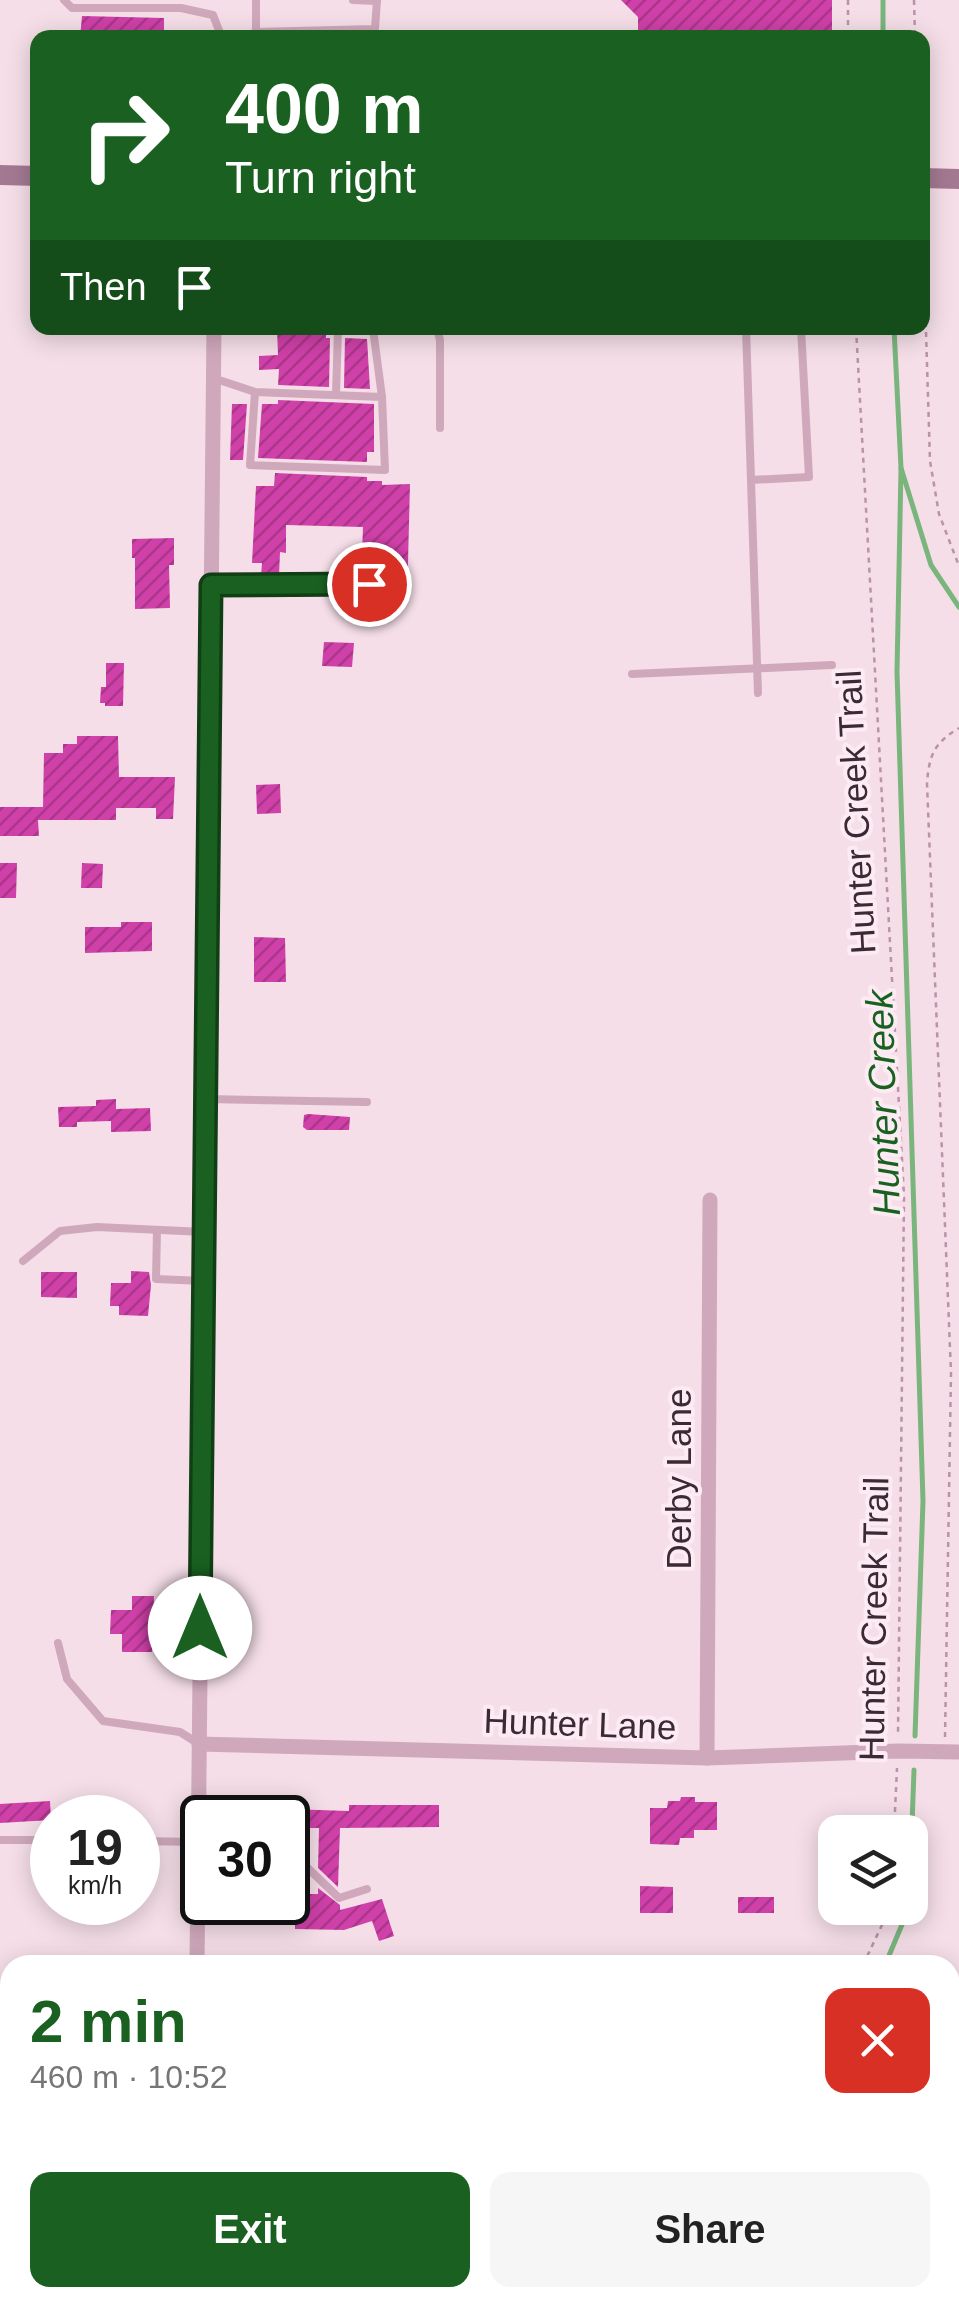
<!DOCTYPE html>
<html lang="en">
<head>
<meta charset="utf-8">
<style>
	body { margin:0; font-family:Arial,sans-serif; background:#f6f6f6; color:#222; height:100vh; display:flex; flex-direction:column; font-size:38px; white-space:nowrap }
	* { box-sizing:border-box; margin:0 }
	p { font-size:32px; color:#767676 }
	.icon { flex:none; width:55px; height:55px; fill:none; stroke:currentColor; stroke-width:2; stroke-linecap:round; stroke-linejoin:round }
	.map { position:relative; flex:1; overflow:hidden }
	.details { position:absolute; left:0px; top:1955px; width:960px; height:352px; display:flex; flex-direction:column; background:#fff; border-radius:30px 30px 0 0; box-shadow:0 5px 25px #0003 }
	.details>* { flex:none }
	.top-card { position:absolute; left:30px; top:30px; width:900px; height:305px; border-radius:20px; box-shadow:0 5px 25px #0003; background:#1a6121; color:#fff; overflow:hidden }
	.buttons { position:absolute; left:818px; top:1815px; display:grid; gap:20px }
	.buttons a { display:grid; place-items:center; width:110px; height:110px; border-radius:20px; background:#fff; box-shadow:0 5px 25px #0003; font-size:50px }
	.speed { position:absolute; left:30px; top:1795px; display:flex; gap:20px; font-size:50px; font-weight:700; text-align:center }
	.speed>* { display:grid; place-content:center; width:130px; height:130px; border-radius:50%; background:#fff; box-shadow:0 5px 25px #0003; line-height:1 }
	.speed small { font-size:25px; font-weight:400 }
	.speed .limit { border:5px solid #111; border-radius:15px; background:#fff; color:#111 }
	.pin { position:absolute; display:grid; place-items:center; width:85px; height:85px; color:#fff; margin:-42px; border:5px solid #fff; border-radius:50%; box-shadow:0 2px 10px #0007 }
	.me { position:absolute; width:110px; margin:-55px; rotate:0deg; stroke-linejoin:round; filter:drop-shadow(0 0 8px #0008) }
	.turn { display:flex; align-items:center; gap:35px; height:210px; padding:0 30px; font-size:45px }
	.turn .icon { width:130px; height:130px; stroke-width:2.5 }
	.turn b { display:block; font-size:70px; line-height:85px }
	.then { display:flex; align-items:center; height:95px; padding:0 30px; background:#0003; gap:20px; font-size:38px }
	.round { display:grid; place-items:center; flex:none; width:105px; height:105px; border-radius:20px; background:#f6f6f6 }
	.overview { display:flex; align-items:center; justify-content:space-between; height:170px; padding:0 30px }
	h1 { font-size:60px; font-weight:700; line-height:75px; color:#1a6121 }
	.button { display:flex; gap:20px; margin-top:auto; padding:20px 30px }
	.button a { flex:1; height:115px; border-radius:20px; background:#1a6121; color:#fff; font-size:40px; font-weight:700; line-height:115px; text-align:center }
	.button a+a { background:#f6f6f6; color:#222 }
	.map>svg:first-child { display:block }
</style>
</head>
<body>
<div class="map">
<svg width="959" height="2306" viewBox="0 0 959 2306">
	<defs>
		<pattern id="building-hatch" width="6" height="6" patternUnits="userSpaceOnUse" patternTransform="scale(2.5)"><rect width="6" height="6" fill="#d040a9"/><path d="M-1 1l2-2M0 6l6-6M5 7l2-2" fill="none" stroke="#aa368a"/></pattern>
	</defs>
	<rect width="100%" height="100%" fill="#f5dee8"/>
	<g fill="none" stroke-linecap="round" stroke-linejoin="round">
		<!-- stream -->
		<g stroke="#7ab57e" stroke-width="5">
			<path d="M883,38V0"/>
			<path d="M894,328L901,468L931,565L959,607"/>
			<path d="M901,468L897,672L923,1501L915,1736"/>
			<path d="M910,1880L914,1770"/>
			<path d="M885,1965L909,1908"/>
			<path d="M759,2306L760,2298"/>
		</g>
	</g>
	<!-- building -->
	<g fill="url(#building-hatch)">
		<path d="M621,0H832V38H638V17Z"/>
		<path d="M82,16L164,18V38H80Z"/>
		<path d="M277,328H326V338H330L329,387L278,385L279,369L259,370V356L278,355Z"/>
		<path d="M345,338L367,339L370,389L344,388Z"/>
		<path d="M278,400L374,404V452H367V462L258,458L262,404H278Z"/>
		<path d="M232,404H247L243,460H230Z"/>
		<path d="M275,473L367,477V481H382V485L410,484L407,602H391L392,553H362L363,527L286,525V553L280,552L279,576H261L262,563H252L256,486H274Z"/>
		<path d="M174,538V565H169L170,608L135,609V558H132V539Z"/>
		<path d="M324,642L354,643L352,667L322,666Z"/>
		<path d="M106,663H124L123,706H105V703H100L101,687H106Z"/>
		<path d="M77,736H118L119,777H175L173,819H156V808H116V820H38L39,836H0V807H43L44,753H63V744H77Z"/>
		<path d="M280,784L281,813L257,814L256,785Z"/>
		<path d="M0,863H17L16,898H0Z"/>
		<path d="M82,863L103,864L102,888H81Z"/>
		<path d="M121,922H152V951L85,953V927H121Z"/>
		<path d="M254,937L285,938L286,982H254Z"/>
		<path d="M116,1099V1109L150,1108L151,1131L111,1132V1121L77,1122V1127H59L58,1107L96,1106V1100Z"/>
		<path d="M308,1114L350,1117L349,1130H307L303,1127L304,1115Z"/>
		<path d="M131,1271L149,1272L151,1285L148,1316L119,1315V1306H110L111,1283H131Z"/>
		<path d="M41,1272H77V1298L41,1297Z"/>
		<path d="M132,1596H154L152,1652H122V1634H110L111,1610H132Z"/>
		<path d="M681,1797H695V1802H717V1830H694V1838H680L679,1845L650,1844V1808H667L668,1801H680Z"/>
		<path d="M50,1801L51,1820L0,1823V1804Z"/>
		<path d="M349,1805H439V1827L340,1828L338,1887L318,1868L319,1828H288V1809L349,1811Z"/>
		<path d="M640,1886L673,1887V1913H640Z"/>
		<path d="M318,1888L340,1905V1910L382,1899L394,1936L379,1941L372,1921L344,1930L295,1929V1922H280V1902H288V1894H318Z"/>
		<rect x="738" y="1897" width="36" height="16"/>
	</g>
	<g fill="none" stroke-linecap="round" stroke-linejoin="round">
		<!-- path -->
		<g stroke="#bb92a8" stroke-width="2.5" stroke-dasharray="5 5" stroke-linecap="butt">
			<path d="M848,0V38"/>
			<path d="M914,0L915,38"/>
			<path d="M922,202L930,461L939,514L959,566"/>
			<path d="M856,328L904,1196L898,1735"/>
			<path d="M945,1737L951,1373L927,784C929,755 934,743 959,728"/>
			<path d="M894,1832L897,1768"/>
			<path d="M863,1965L890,1908"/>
			<path d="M738,2306L739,2298"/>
		</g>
		<!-- service -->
		<g stroke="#cfa8bc" stroke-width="8">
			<path d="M64,0L72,8H181L213,15L222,38"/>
			<path d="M256,0V38"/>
			<path d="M353,0L377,1"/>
			<path d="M255,32L375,29L377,0"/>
			<path d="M366,328L373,329L382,397"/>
			<path d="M437,328L440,340V428"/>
			<path d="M746,328L751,480"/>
			<path d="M213,378L255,392L382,397L385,470L250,465L255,392"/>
			<path d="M336,395L338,328"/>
			<path d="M211,585L369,584"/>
			<path d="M632,674L832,665"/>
			<path d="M758,693L751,480L809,477L801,328"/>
			<path d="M206,1099L367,1102"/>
			<path d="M157,1230L156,1279L203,1281"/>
			<path d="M23,1261L60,1231L97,1227L204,1232"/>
			<path d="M58,1643L67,1679L103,1721L180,1732L199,1744"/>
			<path d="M0,1840H52"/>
			<path d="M138,1841L198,1842"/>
			<path d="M288,1849L339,1898L367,1889"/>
		</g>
		<!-- minor -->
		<g stroke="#cfa8bc" stroke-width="15">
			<path d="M199,1744L707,1758L898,1751L959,1752"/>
			<path d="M707,1758L710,1200"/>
			<path d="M197,1965L214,328"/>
			<path d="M194,2306V2298"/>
		</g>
		<!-- secondary -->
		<g stroke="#a37992" stroke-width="20">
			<path d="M0,175L38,176"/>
			<path d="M922,178L959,179"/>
		</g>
	</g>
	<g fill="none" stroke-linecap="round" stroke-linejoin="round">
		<!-- route casing -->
		<g stroke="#113f15" stroke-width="25">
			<path id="route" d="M200,1628L211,585L369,584"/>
		</g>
		<!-- route -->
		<use href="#route" stroke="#1a6121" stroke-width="18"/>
	</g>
	<g text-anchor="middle" stroke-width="8" stroke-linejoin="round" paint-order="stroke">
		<!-- street labels -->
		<g font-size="35" fill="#3b2935" stroke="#fcebf2">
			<text transform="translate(856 812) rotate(-93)" y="12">Hunter Creek Trail</text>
			<text transform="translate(679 1479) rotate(-90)" y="12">Derby Lane</text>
			<text transform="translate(874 1619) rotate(-89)" y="12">Hunter Creek Trail</text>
			<text transform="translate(580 1724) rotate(2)" y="12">Hunter Lane</text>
		</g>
		<!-- water labels -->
		<g font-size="38" font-style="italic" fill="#1a6121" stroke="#fcebf2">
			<text transform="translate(883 1103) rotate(-92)" y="13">Hunter Creek</text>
		</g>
	</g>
</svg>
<div class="buttons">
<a><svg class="icon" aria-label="layers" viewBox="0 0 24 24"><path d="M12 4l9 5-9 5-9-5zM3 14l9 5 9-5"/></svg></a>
</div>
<div class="speed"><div>19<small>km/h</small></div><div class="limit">30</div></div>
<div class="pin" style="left:369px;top:584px;background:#d93025"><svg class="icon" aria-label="arrive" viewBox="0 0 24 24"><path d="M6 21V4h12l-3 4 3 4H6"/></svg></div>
<svg class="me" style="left:200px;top:1628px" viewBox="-20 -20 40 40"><circle r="19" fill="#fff"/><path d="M0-13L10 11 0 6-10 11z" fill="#1a6121"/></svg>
<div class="top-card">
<div class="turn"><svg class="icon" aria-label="right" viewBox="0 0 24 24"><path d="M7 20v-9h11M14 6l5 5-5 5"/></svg><div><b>400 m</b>Turn right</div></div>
<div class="then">Then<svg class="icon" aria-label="arrive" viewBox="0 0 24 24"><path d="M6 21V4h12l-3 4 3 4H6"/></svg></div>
</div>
<section class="details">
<div class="overview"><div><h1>2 min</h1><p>460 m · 10:52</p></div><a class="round" style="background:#d93025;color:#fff"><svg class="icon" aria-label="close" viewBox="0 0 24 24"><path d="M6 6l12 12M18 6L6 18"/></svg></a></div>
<div class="button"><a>Exit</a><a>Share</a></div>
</section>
</div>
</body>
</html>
